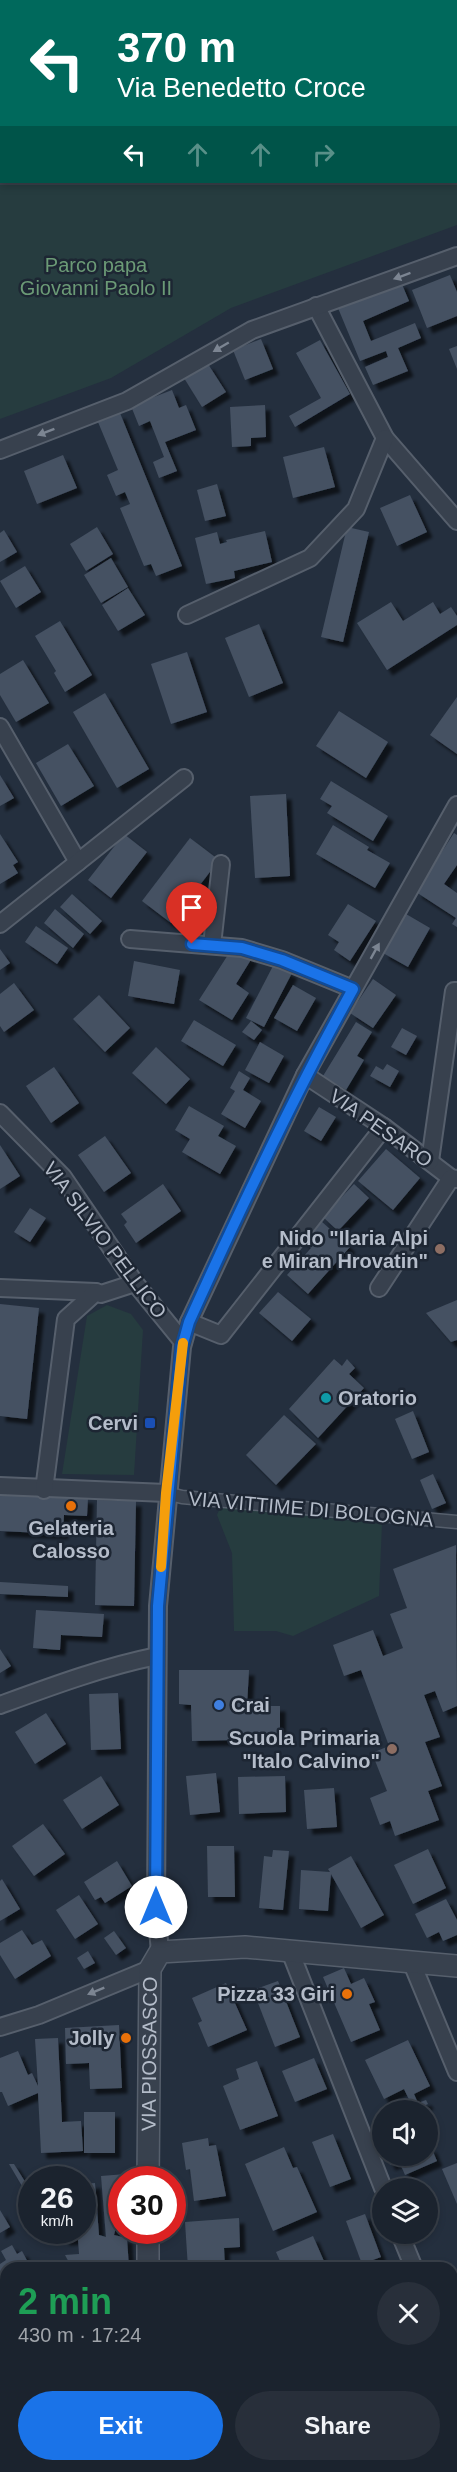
<!DOCTYPE html>
<html lang="en">
<head>
<meta charset="utf-8">
<style>
	body { margin:0; font-family:Helvetica,sans-serif; background:#282f3a; color:#f1f3f6; height:100vh; display:flex; flex-direction:column; font-size:22px; white-space:nowrap }
	* { box-sizing:border-box; margin:0 }
	p { font-size:20px; color:#a0a4aa }
	.icon { flex:none; width:33px; height:33px; fill:none; stroke:currentColor; stroke-width:2; stroke-linecap:round; stroke-linejoin:round }
	.map { position:relative; flex:1; overflow:hidden }
	.side { position:absolute; left:0px; top:2262px; width:458px; height:210px; display:flex; flex-direction:column; background:#1b232e; border-radius:18px 18px 0 0; box-shadow:0 3px 9px #0003,0 0 0 2px #39404a }
	.side>* { flex:none }
	.banner { position:absolute; left:0px; top:0px; width:458px; height:183px; box-shadow:0 3px 9px #0003,0 0 0 2px #39404a; background:#00695c; color:#fff; overflow:hidden }
	.controls { position:absolute; left:372px; top:2100px; display:grid; gap:12px }
	.controls a { display:grid; place-items:center; width:66px; height:66px; border-radius:50%; background:#1b232e; box-shadow:0 3px 9px #0003,0 0 0 2px #39404a; font-size:30px }
	.speed { position:absolute; left:18px; top:2166px; display:flex; gap:12px; font-size:30px; font-weight:700; text-align:center }
	.speed>* { display:grid; place-content:center; width:78px; height:78px; border-radius:50%; background:#1b232e; box-shadow:0 3px 9px #0003,0 0 0 2px #39404a; line-height:1 }
	.speed small { font-size:15px; font-weight:400 }
	.speed .limit { border:9px solid #d22; background:#fff; color:#111 }
	.pin { position:absolute; display:grid; place-items:center; width:51px; height:51px; color:#fff; margin:-62px -26px; border-radius:50% 50% 50% 0; rotate:-45deg; box-shadow:0 0 6px #0007 }
	.pin .icon { rotate:45deg }
	.me { position:absolute; width:66px; margin:-33px; rotate:0deg; stroke-linejoin:round; filter:drop-shadow(0 0 4px #0008) }
	.turn { display:flex; align-items:center; gap:21px; height:126px; padding:0 18px; font-size:27px }
	.turn .icon { width:78px; height:78px; stroke-width:2.5 }
	.turn b { display:block; font-size:42px; line-height:51px }
	.lanes { display:flex; align-items:center; height:57px; padding:0 18px; background:#0003; justify-content:center; gap:30px; direction:ltr }
	.lanes .off { opacity:.35 }
	.round { display:grid; place-items:center; flex:none; width:63px; height:63px; border-radius:32px; background:#282f3a }
	.summary { display:flex; align-items:center; justify-content:space-between; height:102px; padding:0 18px }
	h1 { font-size:36px; font-weight:700; line-height:45px; color:#1e9e55 }
	.primary-button { display:flex; gap:12px; margin-top:auto; padding:12px 18px }
	.primary-button a { flex:1; height:69px; border-radius:36px; background:#1a73e8; color:#fff; font-size:24px; font-weight:700; line-height:69px; text-align:center }
	.primary-button a+a { background:#282f3a; color:#f1f3f6 }
	.map>svg:first-child { display:block }
</style>
</head>
<body>
<div class="map">
<svg width="457" height="2472" viewBox="0 0 457 2472">
	<defs>
		<filter id="shadow"><feDropShadow dx="5.5" dy="5.5" stdDeviation="1.5" flood-color="#0009"/></filter>
	</defs>
	<rect width="100%" height="100%" fill="#242f3e"/>
	<!-- green -->
	<g fill="#263c3f" fill-rule="evenodd">
		<path d="M0,0H457V225L231,308L111,378L0,419ZM2,2H456V182H2Z"/>
		<path d="M107,1305L131,1314L143,1330L134,1475L62,1474L87,1316Z"/>
		<path d="M221,1506L382,1524L379,1596L293,1636L276,1631H234L232,1553L217,1515Z"/>
	</g>
	<!-- building -->
	<g fill="#455162" filter="url(#shadow)">
		<path d="M450,275L457,292V316L427,328L412,290Z"/>
		<path d="M401,282L409,301L363,321L371,341L415,323L421,338L398,348L408,371L373,385L365,367L388,357L386,351L360,361L338,308Z"/>
		<path d="M261,339L273,369L245,380L233,350Z"/>
		<path d="M320,340L350,394L295,427L289,416L321,398L296,353Z"/>
		<path d="M457,346V369L449,349Z"/>
		<path d="M208,364L226,392L202,407L184,378Z"/>
		<path d="M172,390L179,408L186,405L196,430L165,442L177,471L159,478L153,462L164,457L150,421L139,426L131,406Z"/>
		<path d="M265,405L266,437L251,438V446L232,447L230,407Z"/>
		<path d="M120,413L182,566L156,576L151,564L144,566L120,508L130,504L125,492L116,496L107,475L118,470L98,422Z"/>
		<path d="M324,447L335,487L293,498L283,457Z"/>
		<path d="M63,455L77,488L37,504L24,471Z"/>
		<path d="M217,484L226,516L205,521L197,490Z"/>
		<path d="M410,495L427,532L397,546L380,508Z"/>
		<path d="M97,527L113,554L86,571L70,544Z"/>
		<path d="M347,527L369,532L343,642L321,637Z"/>
		<path d="M4,530L17,552L0,562V533Z"/>
		<path d="M265,531L272,562L234,571L235,578L206,584L195,538L217,532L220,544L227,542L226,540Z"/>
		<path d="M111,558L128,587L101,603L84,575Z"/>
		<path d="M25,566L41,592L16,608L0,581Z"/>
		<path d="M128,588L145,615L118,631L102,605Z"/>
		<path d="M391,602L403,621L433,602L440,614L451,607L457,616V625L387,670L357,623Z"/>
		<path d="M60,621L92,675L65,692L54,673L56,671L35,636Z"/>
		<path d="M259,624L283,683L249,697L225,638Z"/>
		<path d="M187,652L207,712L171,724L151,664Z"/>
		<path d="M23,660L49,703L16,722L0,695V674Z"/>
		<path d="M105,693L149,769L117,788L73,712Z"/>
		<path d="M457,697V754L430,735Z"/>
		<path d="M339,711L388,742L366,778L316,746Z"/>
		<path d="M68,744L94,786L61,806L36,763Z"/>
		<path d="M0,775L14,798L0,806Z"/>
		<path d="M331,781L388,816L373,841L327,813L332,806L320,799Z"/>
		<path d="M286,794L290,876L255,878L250,796Z"/>
		<path d="M333,825L369,847L367,850L390,863L375,888L316,854Z"/>
		<path d="M454,833L457,835V865L444,884L457,893V927L452,924L456,918L416,892Z"/>
		<path d="M0,834L18,862L13,865L18,873L0,884Z"/>
		<path d="M124,834L147,852L111,898L88,880Z"/>
		<path d="M190,838L219,860L171,923L142,901Z"/>
		<path d="M72,894L102,921L90,934L60,907Z"/>
		<path d="M348,904L376,921L350,961L334,950L339,942L328,935Z"/>
		<path d="M55,909L84,934L73,948L44,923Z"/>
		<path d="M406,914L430,928L408,967L383,953Z"/>
		<path d="M36,926L68,948L57,964L25,942Z"/>
		<path d="M233,947L252,958L236,984L249,993L232,1020L199,1000Z"/>
		<path d="M0,949L10,963L0,970Z"/>
		<path d="M134,961L180,970L174,1004L128,996Z"/>
		<path d="M274,964L292,973L264,1027L246,1018Z"/>
		<path d="M373,979L396,995L373,1028L350,1013Z"/>
		<path d="M14,983L34,1010L4,1032L0,1026V994Z"/>
		<path d="M293,985L316,998L297,1031L274,1018Z"/>
		<path d="M99,995L130,1028L105,1052L73,1019Z"/>
		<path d="M194,1020L236,1045L223,1066L181,1041Z"/>
		<path d="M251,1021L262,1030L254,1040L242,1032Z"/>
		<path d="M356,1022L372,1032L357,1056L364,1060L346,1090L323,1076Z"/>
		<path d="M402,1028L417,1036L406,1055L391,1047Z"/>
		<path d="M260,1042L284,1056L269,1083L245,1070Z"/>
		<path d="M156,1047L190,1079L166,1104L132,1073Z"/>
		<path d="M387,1064L399,1071L390,1087L370,1076L376,1066L383,1070Z"/>
		<path d="M54,1067L79,1103L51,1123L26,1086Z"/>
		<path d="M239,1071L250,1078L243,1090L261,1101L245,1128L221,1114L235,1091L230,1088Z"/>
		<path d="M189,1106L224,1126L218,1136L236,1146L220,1174L182,1152L190,1139L175,1130Z"/>
		<path d="M319,1107L336,1117L321,1141L304,1131Z"/>
		<path d="M105,1136L131,1173L104,1192L78,1155Z"/>
		<path d="M0,1145L20,1176L0,1189Z"/>
		<path d="M386,1149L420,1178L393,1210L358,1181Z"/>
		<path d="M163,1184L181,1211L136,1243L124,1225L127,1222L121,1214Z"/>
		<path d="M354,1184L369,1198L338,1231L323,1217Z"/>
		<path d="M30,1208L46,1218L30,1242L14,1232Z"/>
		<path d="M321,1221L350,1247L308,1294L287,1275L311,1248L303,1242Z"/>
		<path d="M278,1292L311,1319L292,1341L259,1313Z"/>
		<path d="M457,1300V1340L451,1342L426,1313Z"/>
		<path d="M0,1304L39,1308L27,1419L0,1416Z"/>
		<path d="M334,1359L342,1366L347,1359L355,1368L349,1374L364,1388L318,1438L289,1409Z"/>
		<path d="M413,1411L429,1452L412,1459L395,1419Z"/>
		<path d="M284,1415L316,1444L276,1485L246,1455Z"/>
		<path d="M433,1474L446,1503L432,1509L420,1480Z"/>
		<path d="M0,1493L88,1498L87,1516L64,1515L63,1534L0,1531Z"/>
		<path d="M97,1500L136,1501L134,1606L95,1605Z"/>
		<path d="M456,1545L457,1706L443,1712L435,1691L424,1695L440,1737L425,1742L442,1786L428,1791L439,1820L395,1836L390,1821L380,1825L370,1798L387,1791L372,1753L389,1746L361,1670L344,1676L333,1645L373,1630L383,1656L403,1648L390,1614L407,1608L393,1569Z"/>
		<path d="M0,1582L68,1586V1597L0,1594Z"/>
		<path d="M36,1610L104,1614L102,1637L61,1635L60,1650L33,1648Z"/>
		<path d="M0,1649L11,1666L0,1673Z"/>
		<path d="M179,1670H249L247,1706H280V1739L192,1741L191,1705L179,1704Z"/>
		<path d="M118,1693L121,1749L91,1750L89,1694Z"/>
		<path d="M46,1713L66,1744L35,1764L15,1732Z"/>
		<path d="M216,1773L220,1812L190,1815L186,1776Z"/>
		<path d="M101,1776L119,1805L82,1829L63,1800Z"/>
		<path d="M285,1776L286,1812L239,1814L238,1777Z"/>
		<path d="M334,1788L337,1827L307,1829L304,1790Z"/>
		<path d="M43,1824L65,1854L34,1876L12,1846Z"/>
		<path d="M207,1846H234L235,1897H208Z"/>
		<path d="M428,1849L446,1888L413,1904L394,1865Z"/>
		<path d="M273,1850L289,1851L283,1910L259,1908L264,1856L272,1857Z"/>
		<path d="M351,1856L384,1915L361,1928L331,1874L328,1911L299,1909L301,1870L330,1872L328,1869Z"/>
		<path d="M117,1861L132,1886L105,1903L101,1897L95,1900L84,1882Z"/>
		<path d="M2,1879L20,1909L0,1921V1881Z"/>
		<path d="M79,1895L98,1924L75,1939L56,1910Z"/>
		<path d="M446,1899L457,1920V1935L443,1941L439,1932L427,1938L415,1914Z"/>
		<path d="M22,1930L32,1945L42,1940L51,1956L15,1979L0,1955V1943Z"/>
		<path d="M114,1931L126,1948L116,1955L104,1938Z"/>
		<path d="M88,1951L95,1963L84,1969L77,1958Z"/>
		<path d="M344,1968L351,1984L364,1978L375,2002L369,2004L380,2030L351,2042L323,1977Z"/>
		<path d="M278,1981L300,2037L275,2047L253,1990Z"/>
		<path d="M226,1983L247,2030L208,2047L198,2023L202,2021L192,1998Z"/>
		<path d="M119,2025L122,2088L90,2089L89,2063L66,2064L65,2028Z"/>
		<path d="M58,2038L62,2122L81,2121L83,2151L41,2153L38,2093L8,2106L2,2092H0V2058L18,2051L28,2075L32,2073L38,2086L35,2039Z"/>
		<path d="M408,2040L430,2086L414,2094L418,2103L426,2100L428,2104L414,2110L404,2089L384,2099L365,2060Z"/>
		<path d="M314,2058L327,2089L295,2102L282,2071Z"/>
		<path d="M257,2061L278,2116L240,2130L223,2086L239,2079L236,2069Z"/>
		<rect x="84" y="2112" width="31" height="41"/>
		<path d="M333,2134L351,2179L330,2187L312,2142Z"/>
		<path d="M208,2138L209,2146L216,2145L226,2196L194,2201L190,2169L186,2170L182,2143Z"/>
		<path d="M284,2147L293,2168L297,2167L317,2212L273,2231L245,2164Z"/>
		<path d="M431,2147L437,2161L405,2175L399,2161L390,2165L387,2156H428V2148Z"/>
		<path d="M457,2163V2204L442,2169Z"/>
		<path d="M9,2164H14L29,2188H32V2203Z"/>
		<path d="M126,2174L127,2180H122V2191L118,2193L120,2212L114,2235L127,2238L129,2268H93V2266L72,2268L65,2255L79,2254L78,2239L64,2240L63,2230H82V2184L95,2183L99,2235L106,2237L101,2176Z"/>
		<path d="M0,2210L10,2227L0,2233Z"/>
		<path d="M365,2214L381,2257L362,2264L346,2221Z"/>
		<path d="M239,2218L240,2247L224,2248L225,2268H188L185,2222Z"/>
		<path d="M313,2236L327,2268H283L276,2252Z"/>
		<path d="M12,2245L17,2254L22,2251L31,2268H6V2286L0,2276V2264L6,2260L1,2251Z"/>
		<path d="M452,2437L457,2450V2471L424,2472L422,2466H452Z"/>
		<path d="M6,2441V2466H29L32,2472H3L0,2467V2445Z"/>
		<path d="M186,2466H219L221,2472H188Z"/>
		<path d="M256,2466H317L319,2472H258Z"/>
		<path d="M354,2466H388L390,2472H343L342,2470Z"/>
	</g>
	<g fill="none" stroke-linecap="round" stroke-linejoin="round">
		<!-- pedestrian casing -->
		<g stroke="#565f6c" stroke-width="15">
			<path id="pedestrian" d="M166,1493L182,1497L457,1522"/>
		</g>
		<!-- minor casing -->
		<g stroke="#565f6c" stroke-width="20">
			<g id="minor">
				<path d="M316,306L385,438L457,521"/>
				<path d="M0,450L127,401L252,330L457,256"/>
				<path d="M187,615L310,558L356,509L385,438"/>
				<path d="M0,727L78,862"/>
				<path d="M0,924L184,778"/>
				<path d="M130,939L242,948L282,960L353,989"/>
				<path d="M212,945L221,864"/>
				<path d="M305,1075L384,1127L451,1178L457,1179"/>
				<path d="M0,1113L63,1177L135,1283L183,1342"/>
				<path d="M430,1161L454,991H457"/>
				<path d="M0,1288L96,1292"/>
				<path d="M379,1288L451,1178"/>
				<path d="M189,1322L221,1335L384,1127"/>
				<path d="M0,1486L166,1493"/>
				<path d="M44,1490L66,1319L96,1292L101,1294L135,1283"/>
				<path d="M0,1705C52,1686 103,1667 157,1656"/>
				<path d="M290,1951L383,2188"/>
				<path d="M160,1952L156,1907L158,1606L182,1347L189,1322L305,1075L457,805"/>
				<path d="M411,1961L457,2072"/>
				<path d="M0,2027L39,2015L150,1969"/>
				<path d="M400,2234L414,2268"/>
				<path d="M452,2354L457,2366"/>
				<path d="M0,2364L6,2375"/>
				<path d="M55,2466L58,2472"/>
			</g>
		</g>
		<!-- tertiary casing -->
		<g stroke="#565f6c" stroke-width="24">
			<g id="tertiary">
				<path id="s1" d="M148,2180L150,1969L160,1952L245,1947L457,1966"/>
				<path d="M148,2230V2268"/>
				<path d="M146,2472V2466"/>
			</g>
		</g>
		<!-- pedestrian -->
		<use href="#pedestrian" stroke="#38414e" stroke-width="12"/>
		<!-- minor -->
		<use href="#minor" stroke="#38414e" stroke-width="16"/>
		<!-- tertiary -->
		<use href="#tertiary" stroke="#38414e" stroke-width="21"/>
	</g>
	<!-- one-way arrows -->
	<defs><path id="oneway-solid" d="M-6-.8H1V-3.2L6.5 0L1 3.2V.8H-6Z" transform="scale(1.5)"/></defs>
	<g fill="#7c8592">
		<use href="#oneway-solid" transform="translate(402 276) rotate(160)"/>
		<use href="#oneway-solid" transform="translate(221 347) rotate(150)"/>
		<use href="#oneway-solid" transform="translate(46 432) rotate(159)"/>
		<use href="#oneway-solid" transform="translate(375 951) rotate(-61)"/>
		<use href="#oneway-solid" transform="translate(96 1991) rotate(158)"/>
	</g>
	<g fill="none" stroke-linecap="round" stroke-linejoin="round">
		<!-- route casing -->
		<g stroke="#114b97" stroke-width="15">
			<path id="route" d="M156,1907L158,1606L182,1347L189,1322C240,1209 293,1097 353,989L282,960L242,948L192,944"/>
		</g>
		<!-- route -->
		<use href="#route" stroke="#1a73e8" stroke-width="10"/>
		<!-- slow -->
		<path stroke="#f59e0b" stroke-width="10" d="M161,1567L166,1493L183,1343"/>
	</g>
	<!-- markers -->
	<g fill="#8d6e63" stroke="#1d2633" stroke-width="2">
		<circle cx="440" cy="1249" r="6"/>
		<circle cx="392" cy="1749" r="6"/>
	</g>
	<circle fill="#0f9aa8" stroke="#1d2633" stroke-width="2" cx="326" cy="1398" r="6"/>
	<rect fill="#1a4fb4" stroke="#1d2633" stroke-width="2" x="144" y="1417" width="12" height="12" rx="3"/>
	<g fill="#e8710a" stroke="#1d2633" stroke-width="2">
		<circle cx="71" cy="1506" r="6"/>
		<circle cx="347" cy="1994" r="6"/>
		<circle cx="126" cy="2038" r="6"/>
	</g>
	<circle fill="#3f7fe0" stroke="#1d2633" stroke-width="2" cx="219" cy="1705" r="6"/>
	<g text-anchor="middle" stroke-width="5" stroke-linejoin="round" paint-order="stroke">
		<!-- park labels -->
		<g font-size="20" fill="#6b9a76" stroke="#1d2633">
			<text x="96" y="272">Parco papa<tspan x="96" dy="23">Giovanni Paolo II</tspan></text>
		</g>
		<!-- street labels -->
		<g font-size="20" fill="#b4bcc9" stroke="#1d2633">
			<text transform="translate(381 1128) rotate(35)" y="7">VIA PESARO</text>
			<text transform="translate(105 1240) rotate(53)" y="7">VIA SILVIO PELLICO</text>
			<text transform="translate(311 1509) rotate(5)" y="7">VIA VITTIME DI BOLOGNA</text>
			<text dy="7" stroke="none"><textPath href="#s1" startOffset="126">VIA PIOSSASCO</textPath></text>
		</g>
		<!-- poi labels -->
		<g font-size="20" font-weight="bold" fill="#b4bcc9" stroke="#1d2633" text-anchor="end">
			<text x="428" y="1245">Nido "Ilaria Alpi<tspan x="428" dy="23">e Miran Hrovatin"</tspan></text>
			<text x="338" y="1405" text-anchor="start">Oratorio</text>
			<text x="138" y="1430">Cervi</text>
			<text x="71" y="1535" text-anchor="middle">Gelateria<tspan x="71" dy="23">Calosso</tspan></text>
			<text x="231" y="1712" text-anchor="start">Crai</text>
			<text x="380" y="1745">Scuola Primaria<tspan x="380" dy="23">"Italo Calvino"</tspan></text>
			<text x="335" y="2001">Pizza 33 Giri</text>
			<text x="114" y="2045">Jolly</text>
		</g>
	</g>
</svg>
<div class="controls">
<a><svg class="icon" aria-label="sound" viewBox="0 0 24 24"><path d="M4 9h4l5-4v14l-5-4H4zM17 9q2 3 0 6"/></svg></a>
<a><svg class="icon" aria-label="layers" viewBox="0 0 24 24"><path d="M12 4l9 5-9 5-9-5zM3 14l9 5 9-5"/></svg></a>
</div>
<div class="speed"><div>26<small>km/h</small></div><div class="limit">30</div></div>
<div class="pin" style="left:192px;top:944px;background:#d93025"><svg class="icon" aria-label="arrive" viewBox="0 0 24 24"><path d="M6 21V4h12l-3 4 3 4H6"/></svg></div>
<svg class="me" style="left:156px;top:1907px" viewBox="-20 -20 40 40"><circle r="19" fill="#fff"/><path d="M0-13L10 11 0 6-10 11z" fill="#1a73e8"/></svg>
<div class="banner">
<div class="turn"><svg class="icon" aria-label="left" viewBox="0 0 24 24"><path d="M17 20v-9H6M10 6l-5 5 5 5"/></svg><div><b>370 m</b>Via Benedetto Croce</div></div>
<div class="lanes"><svg class="icon" aria-label="left" viewBox="0 0 24 24"><path d="M17 20v-9H6M10 6l-5 5 5 5"/></svg><svg class="icon off" aria-label="ahead" viewBox="0 0 24 24"><path d="M12 20V5M6 11l6-6 6 6"/></svg><svg class="icon off" aria-label="ahead" viewBox="0 0 24 24"><path d="M12 20V5M6 11l6-6 6 6"/></svg><svg class="icon off" aria-label="right" viewBox="0 0 24 24"><path d="M7 20v-9h11M14 6l5 5-5 5"/></svg></div>
</div>
<section class="side">
<div class="summary"><div><h1>2 min</h1><p>430 m · 17:24</p></div><a class="round"><svg class="icon" aria-label="close" viewBox="0 0 24 24"><path d="M6 6l12 12M18 6L6 18"/></svg></a></div>
<div class="primary-button"><a>Exit</a><a>Share</a></div>
</section>
</div>
</body>
</html>
